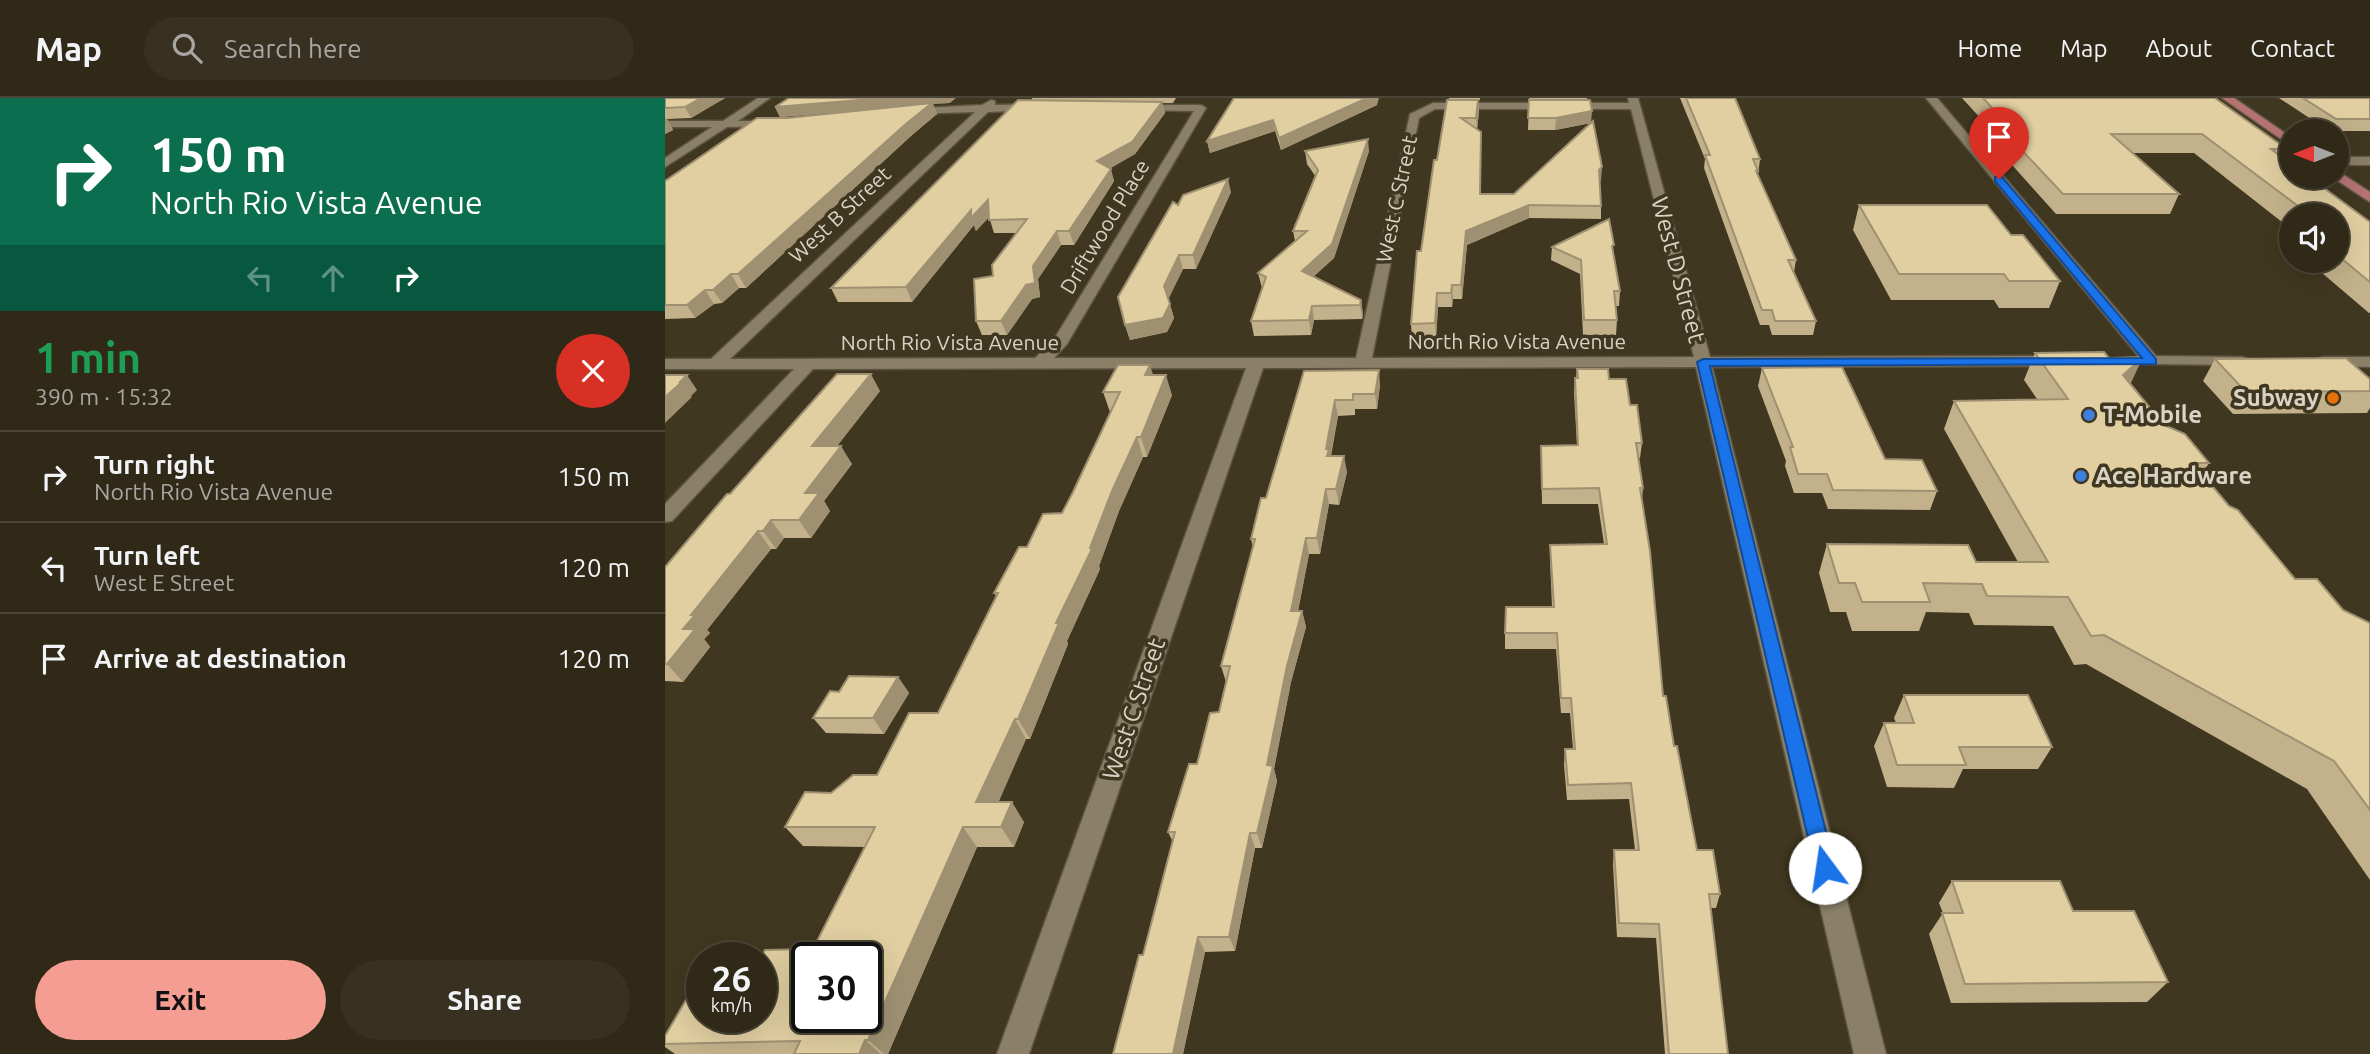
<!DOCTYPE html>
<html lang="en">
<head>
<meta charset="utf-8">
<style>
	body { margin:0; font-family:Ubuntu,sans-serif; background:#383121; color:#f1f3f6; height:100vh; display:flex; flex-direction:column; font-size:26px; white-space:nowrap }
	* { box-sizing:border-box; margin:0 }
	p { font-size:23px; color:#a8a6a2 }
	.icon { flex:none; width:38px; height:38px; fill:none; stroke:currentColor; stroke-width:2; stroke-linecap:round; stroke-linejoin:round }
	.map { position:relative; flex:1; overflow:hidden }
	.panel { display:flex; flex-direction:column; background:#302918; width:665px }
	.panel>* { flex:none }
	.top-card { background:#0b6e4f; color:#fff; overflow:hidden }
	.needle { width:46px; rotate:270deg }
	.controls { position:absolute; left:1614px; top:21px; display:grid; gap:14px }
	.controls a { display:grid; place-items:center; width:70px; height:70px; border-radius:50%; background:#302918; box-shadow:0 7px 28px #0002,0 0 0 2px #4b4537; font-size:35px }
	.speed { position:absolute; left:21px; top:844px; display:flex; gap:14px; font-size:35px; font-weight:700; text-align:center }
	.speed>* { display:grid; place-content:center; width:91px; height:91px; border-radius:50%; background:#302918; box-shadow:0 7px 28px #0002,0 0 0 2px #4b4537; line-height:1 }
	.speed small { font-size:18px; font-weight:400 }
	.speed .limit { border:4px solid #111; border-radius:10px; background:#fff; color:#111 }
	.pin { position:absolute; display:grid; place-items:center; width:60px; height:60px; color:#fff; margin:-72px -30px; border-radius:50% 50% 50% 0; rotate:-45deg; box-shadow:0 0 7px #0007 }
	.pin .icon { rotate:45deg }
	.me { position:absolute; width:77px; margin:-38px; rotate:346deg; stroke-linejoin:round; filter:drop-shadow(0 0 5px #0008) }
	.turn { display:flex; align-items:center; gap:24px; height:147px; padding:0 35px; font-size:32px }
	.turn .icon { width:91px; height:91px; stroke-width:2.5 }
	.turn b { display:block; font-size:49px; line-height:60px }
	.lanes { display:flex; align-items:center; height:66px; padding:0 35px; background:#0003; justify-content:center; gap:35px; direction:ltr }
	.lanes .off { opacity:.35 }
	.round { display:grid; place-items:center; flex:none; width:74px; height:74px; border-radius:37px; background:#383121 }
	.head { display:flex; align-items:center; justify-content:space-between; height:119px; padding:0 35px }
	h1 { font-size:42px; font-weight:700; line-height:52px; color:#1e9e55 }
	.action { display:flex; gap:14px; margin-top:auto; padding:14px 35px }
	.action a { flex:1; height:80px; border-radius:42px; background:#f59c93; color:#111; font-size:28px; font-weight:700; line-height:80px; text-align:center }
	.action a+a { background:#383121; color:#f1f3f6 }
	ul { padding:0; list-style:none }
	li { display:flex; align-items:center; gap:21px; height:91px; padding:0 35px; border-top:2px solid #4b4537 }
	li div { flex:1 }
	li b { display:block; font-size:26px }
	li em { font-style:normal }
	header { display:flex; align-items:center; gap:42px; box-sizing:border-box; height:98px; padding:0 35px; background:#302918; border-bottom:2px solid #4b4537 }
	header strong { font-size:33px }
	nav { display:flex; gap:38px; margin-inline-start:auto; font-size:24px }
	.search { width:490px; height:63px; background:#383121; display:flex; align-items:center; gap:18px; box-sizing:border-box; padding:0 24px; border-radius:38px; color:#a8a6a2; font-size:26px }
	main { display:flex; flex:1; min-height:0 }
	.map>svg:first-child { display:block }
</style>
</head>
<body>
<header>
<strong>Map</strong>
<div class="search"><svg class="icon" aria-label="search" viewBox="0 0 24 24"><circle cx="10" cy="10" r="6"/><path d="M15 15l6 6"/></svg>Search here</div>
<nav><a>Home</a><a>Map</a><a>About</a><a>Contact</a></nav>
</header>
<main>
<section class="panel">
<div class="top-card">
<div class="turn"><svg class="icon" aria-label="right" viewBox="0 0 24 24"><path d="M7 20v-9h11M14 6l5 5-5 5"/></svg><div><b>150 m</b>North Rio Vista Avenue</div></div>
<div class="lanes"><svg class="icon off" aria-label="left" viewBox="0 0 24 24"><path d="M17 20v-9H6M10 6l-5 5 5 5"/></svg><svg class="icon off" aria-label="ahead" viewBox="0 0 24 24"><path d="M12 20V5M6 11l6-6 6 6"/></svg><svg class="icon" aria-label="right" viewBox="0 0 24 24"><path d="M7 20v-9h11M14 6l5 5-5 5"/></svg></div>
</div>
<div class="head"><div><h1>1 min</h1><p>390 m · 15:32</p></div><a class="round" style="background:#d93025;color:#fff"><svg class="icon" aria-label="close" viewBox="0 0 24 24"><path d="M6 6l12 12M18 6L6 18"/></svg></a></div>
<ul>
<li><svg class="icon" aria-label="right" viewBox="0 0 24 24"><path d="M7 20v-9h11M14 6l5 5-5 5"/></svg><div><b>Turn right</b><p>North Rio Vista Avenue</p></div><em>150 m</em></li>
<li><svg class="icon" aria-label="left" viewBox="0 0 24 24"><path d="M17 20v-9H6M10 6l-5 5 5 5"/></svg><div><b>Turn left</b><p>West E Street</p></div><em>120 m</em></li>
<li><svg class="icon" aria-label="arrive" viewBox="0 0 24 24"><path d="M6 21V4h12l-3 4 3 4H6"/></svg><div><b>Arrive at destination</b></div><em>120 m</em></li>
</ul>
<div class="action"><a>Exit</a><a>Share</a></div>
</section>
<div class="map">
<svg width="1705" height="956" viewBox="0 0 1705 956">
	<rect width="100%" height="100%" fill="#403720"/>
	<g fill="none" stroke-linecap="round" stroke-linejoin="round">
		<!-- minor casing -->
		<g stroke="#5c5441" stroke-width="3">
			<g id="minor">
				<path d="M93,0H105L73,23H112L116,24V28L62,29L0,69V60L47,29H0V23H58Z"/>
				<path d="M963,0H973L1045,259L1393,258L1401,263L1393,268L1047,269L1221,956H1189L1031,269L598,270L364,956H332L581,270L148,271L7,423L0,424V406L129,271H0V261H46L310,14L241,16L237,15V11L317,7L326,2L330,3V7L373,6L378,9L373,12L323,14L65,261L370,260L388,243L529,13L468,12L467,10L472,7H536L541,10L402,246L389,260H691L745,16L768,5H964ZM770,11H966L1029,259L707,260L754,20Z"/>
				<rect x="1671" y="59" width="34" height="8"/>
			</g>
		</g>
		<!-- tertiary casing -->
		<g stroke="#5c5441" stroke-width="3">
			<g id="tertiary">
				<path d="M1261,0H1272L1491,258L1577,259L1583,261L1585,264L1583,267L1480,266Z"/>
				<path d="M1658,259H1705V269L1652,267L1650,264L1652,261Z"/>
			</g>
		</g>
		<!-- trunk casing -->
		<g stroke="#5c5441" stroke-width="3">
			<g id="trunk">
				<path d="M1557,0H1569L1626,39V48Z"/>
				<path d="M1671,72L1705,94V104L1667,79H1671Z"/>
			</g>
		</g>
		<!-- minor -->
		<use href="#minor" fill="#8a7f67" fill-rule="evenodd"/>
		<!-- tertiary -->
		<use href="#tertiary" fill="#8a7f67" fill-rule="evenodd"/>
		<!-- trunk -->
		<use href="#trunk" fill="#b57273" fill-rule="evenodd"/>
	</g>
	<!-- wall -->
	<g fill="#c2b18a">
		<path d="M0,0H60L26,20L2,21L8,32L0,36Z"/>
		<path d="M367,0H511L508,5H497L500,15L470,56L445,70L449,83L409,147H396L373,181L375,199L367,201L342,237H317L311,223L328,178L352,135H329L324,119L311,133L309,127L247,204H173L166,190L367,2Z"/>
		<path d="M569,0L712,7L616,52L610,33L545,55L542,43Z"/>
		<path d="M784,0H815V2H813L814,14L812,31L815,96H849L936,82L935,83L936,108V121L864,120L802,147L797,201H788L787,209H773L771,240H747L746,226L756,153Z"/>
		<path d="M864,0H922L926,25L890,32H863Z"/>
		<path d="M1015,0H1070L1095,61L1093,77L1131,162L1129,174L1151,223L1148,237H1107L1104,227H1095L1039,70L1040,61Z"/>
		<path d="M1297,0H1550L1622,51L1618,60L1705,124V215H1704L1643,163H1671V117H1626V131L1529,55H1467L1514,96L1505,116H1391L1315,31L1318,23Z"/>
		<path d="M1614,0H1705V33H1664Z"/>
		<path d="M285,5L268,6L272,16L247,37L81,190H74L57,205L49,206L30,220L0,221V83L122,20L189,13L115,19L110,9Z"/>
		<path d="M640,53H704L669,160L648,179L696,202L698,217L697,221L649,222L646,237L589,238L586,223L597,190L593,175L630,143L628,133L651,79L642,66Z"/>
		<path d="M566,94L531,171H518L503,201L509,220L502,234L465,242L460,227L513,107Z"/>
		<path d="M1194,107L1346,137L1395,183L1384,210H1334L1329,202H1226L1188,132Z"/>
		<path d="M887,149L948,156L955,193L954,208H951L952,222L951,237H918L915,176L886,162Z"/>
		<path d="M1370,255L1465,286L1499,327L1544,365L1537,376L1564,408L1630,481L1678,512L1705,525V782L1642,691L1421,566L1409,567L1388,528L1309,527L1304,515L1261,514L1254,533H1187L1181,514H1165L1154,475L1162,446L1311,464H1353L1279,331L1289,303L1372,301L1359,282Z"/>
		<path d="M1550,261L1705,281V310L1702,315L1568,316L1538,283Z"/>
		<path d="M1097,270L1220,361L1272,393L1265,412L1163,411L1157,395H1129L1120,368L1121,363L1093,288Z"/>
		<path d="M912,271L944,281L965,307L977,345L975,360H974L978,390L977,401L998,598L1032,752L1055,796L1051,810H1046L1063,956H1000L991,840L952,839L948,767L949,752H970L964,701L902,702L899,667L900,651H908L905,615H896L891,551H840V535L887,509L885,462V447L939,446L933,406H877L876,348L912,347L909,295L910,280H911Z"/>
		<path d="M639,273L715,287L712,311H690V317L673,318L666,358L682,374L674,407L664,406L655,456H644L633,513H637L641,529L626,584L609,671L612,683L597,750H590L570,853L540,854L518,956H448L478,857L508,744L503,734L554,614L561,584L556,568L588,449L586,441L601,400Z"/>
		<path d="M488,277L507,297L482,359H478L454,413L434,468L435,471L402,543L403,546L365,641H361L333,704L359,724L349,749H312L223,956H10L0,949V938L37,919L148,851L200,749L138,748L120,729L166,695L212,677L273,615L331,498L329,495L362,449L397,415L408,394L446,314H445L438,294Z"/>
		<path d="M215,293L172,348L187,366L159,403L165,413L146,440H119L111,451H106L42,532L45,535L39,541L45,549L18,584L0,583V469L65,396Z"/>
		<path d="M233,579L244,595L219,636L161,635L148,620L174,594Z"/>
		<path d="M1239,597L1387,649L1373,671H1298L1289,690L1222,689L1209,648L1219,625H1231L1229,620Z"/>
		<path d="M1287,783L1408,813L1503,884L1482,904L1286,905L1264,836L1278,815L1274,805Z"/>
	</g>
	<!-- shaded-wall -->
	<g fill="#9e9071">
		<path d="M36,0H60L26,20L20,9Z"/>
		<path d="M219,0H291L285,5L268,6L272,16L247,37L81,190L73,176L242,25L265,6L115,19L110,9Z"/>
		<path d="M702,0H714L712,7L616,52L614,40Z"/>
		<path d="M813,2L814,14L812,32L811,20Z"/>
		<path d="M497,4L500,15L470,56L436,76L432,63Z"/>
		<path d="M927,13L926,25L890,32L891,20Z"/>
		<path d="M1,20L8,32L0,36V21Z"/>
		<path d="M608,22L610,33L545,55L542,43Z"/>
		<path d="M703,41L704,53L669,160L639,187L637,173Z"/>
		<path d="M937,69L936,82L933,85L934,72Z"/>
		<path d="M446,71L449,83L409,147L404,133Z"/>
		<path d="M563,81L566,94L531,171L528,157Z"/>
		<path d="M323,102L328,115L311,133L309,127L247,204L241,189L306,112Z"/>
		<path d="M864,107V120L802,147L797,201L796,187L801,133Z"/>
		<path d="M392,133L396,147L373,181L375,199L367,201L342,237L336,223L368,168Z"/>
		<path d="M514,157L518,171L503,202L499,188Z"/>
		<path d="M66,176L74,190L57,205L48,192Z"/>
		<path d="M787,187L788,201L787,209L786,195Z"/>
		<path d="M40,192L49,206L30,220L22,207Z"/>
		<path d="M772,195L773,209L771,240L770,225Z"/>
		<path d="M696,202L698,217L697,221L695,207Z"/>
		<path d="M505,206L509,220L502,234L465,242L460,227Z"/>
		<path d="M647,208L649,222L646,237L644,222Z"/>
		<path d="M1478,259L1465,287L1458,277Z"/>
		<path d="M485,267L491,286L480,277Z"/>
		<path d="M714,272L715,287L712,311L710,296Z"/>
		<path d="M206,276L215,293L158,366L147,348Z"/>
		<path d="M22,277L32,292L26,298L27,299L0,325V299Z"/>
		<path d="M501,277L507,297L482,359L476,339Z"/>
		<path d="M670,302L673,318L665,360V373L661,351Z"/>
		<path d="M472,339L478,359L454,413L434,468L435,471L402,543L403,546L365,641L353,621L391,525L425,450L447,393Z"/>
		<path d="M176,348L187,366L159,403L165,413L146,440L134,422L140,395Z"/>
		<path d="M679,358L682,374L674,407L671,391Z"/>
		<path d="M661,391L664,406L655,456L652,440Z"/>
		<path d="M106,422L119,440L111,451L98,433Z"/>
		<path d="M93,433L106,451L42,532L45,535L39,541L45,549L18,584L2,566L18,531L26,517Z"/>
		<path d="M641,440L644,456L630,529L626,513Z"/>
		<path d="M637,513L641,529L626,584L609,671L612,683L597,750L592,735L602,667L622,568Z"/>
		<path d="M233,579L244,595L219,636L208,620Z"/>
		<path d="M350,621L361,641L325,724L311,704Z"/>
		<path d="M347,704L359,724L349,749L336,729Z"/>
		<path d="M298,729L312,749L223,956H219L203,942Z"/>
		<path d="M585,735L590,750L570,853L564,839Z"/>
		<path d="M533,839L540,854L518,956H508Z"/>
		<path d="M200,942L216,956H194Z"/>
	</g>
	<!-- building -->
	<g fill="#e1cea1" stroke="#9e9071" stroke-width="2" fill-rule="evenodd">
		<path d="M0,0H36L20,9L0,10Z"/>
		<path d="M124,0H219L110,9Z"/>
		<path d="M569,0H702L614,40L608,22L542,43Z"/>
		<path d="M1021,0H1070L1095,61H1088L1093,73H1091L1131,162H1123L1151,223H1110L1107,212H1097L1040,57H1045Z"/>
		<path d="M1318,0H1550L1622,51H1606L1626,66V79H1644L1705,124V184L1671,156V117H1645L1537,36H1446L1514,96H1398L1321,14L1330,13Z"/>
		<path d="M1638,0H1705V21H1671Z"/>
		<path d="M353,2L497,4L467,44L432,63L446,71L404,133H392L368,168L370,185L361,187L336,223H311L309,181L328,178L327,167L362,121L324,122L323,102L306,120V112L241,189L166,190Z"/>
		<path d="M782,2H813L811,20H796L816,34L815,96H849L928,23L937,69L934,72L936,108L864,107L801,133L796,187H787L786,195H772L770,225L746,226L752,153H756L769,62H772Z"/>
		<path d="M864,2H925L927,13L891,20H863Z"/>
		<path d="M267,5L242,25L73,176H66L48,192H40L22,207H0V83L92,20H122Z"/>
		<path d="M703,41L667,146L637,173L696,202L695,207L647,208L644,222L586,223L601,179L593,175L642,133H628L653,72L640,53Z"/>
		<path d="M563,81L528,157H514L499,188L505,206L498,220L460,227L453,199L508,104L513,107L518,97Z"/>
		<path d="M1194,107H1322L1346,137H1358L1395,183H1344L1339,176H1234Z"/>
		<path d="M944,121L949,147L947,148L955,193H949L952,222H919L916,162L887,149Z"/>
		<path d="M1439,254L1444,260L1478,259L1458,277L1499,327L1520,336L1544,365H1528L1564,408L1573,412L1630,481H1652L1678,512L1705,525V712L1669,663L1439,537L1426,538L1403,499L1322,498L1317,486L1258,485L1265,504H1197L1190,485H1174L1162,446L1303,447L1311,464H1383L1289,303L1403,301L1370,255Z"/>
		<path d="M1681,260L1705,281V293L1581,294L1550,261Z"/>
		<path d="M453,267H485L480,277H501L476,339H472L447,393L425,450L427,451L391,525H394L353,621H350L311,704H347L336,729H298L203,942H200L194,956H129L135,943L0,946V938L36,876L37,919H96V859L100,852L148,851L210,729H120L140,694L166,695L188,677H212L244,615H273L333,495H329L354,449H362L378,416L397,415L408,394L455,294H438ZM142,859H201V919H142Z"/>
		<path d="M1177,269L1220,361L1257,362L1272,393L1168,392L1162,376H1133L1125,349H1128L1097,270Z"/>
		<path d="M912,271H943L944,281H961L965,307H972L977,345H971L978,390H975L985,453L998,598H1001L1009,648H1012L1032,752H1048L1055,796H1044L1063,956H1004L994,826L954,825L949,752H974L966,685L903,687L900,651H910L906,600H896L892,535H840L841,509H889L885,447L942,446L934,390L877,391L876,348L913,347L910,280H913Z"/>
		<path d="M714,272L710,296H688V302H670L661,351H664L662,358H679L671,391H661L652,440H641L626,513H637L622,568L602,667L608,668L592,735H585L564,839H533L508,956H448L474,857H478L510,734H503L524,666H532L545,615L554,614L565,568H556L590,441H586L596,400H601L639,273Z"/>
		<path d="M172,276H206L147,348H176L140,395H154L134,422H106L98,433H93L26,517H30L18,531H30L2,566H0V469L62,396H65Z"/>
		<path d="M0,277H22L15,284H17L0,299Z"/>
		<path d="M184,578L233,579L208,620H148L165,593L174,594Z"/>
		<path d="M1239,597H1363L1387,649H1294L1301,667H1232L1219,625H1249Z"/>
		<path d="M1287,783H1395L1408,813H1469L1503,884L1300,886L1277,815H1298Z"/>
	</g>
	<!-- route -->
	<path fill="#1a73e8" stroke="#114b97" stroke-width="2" d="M1330,79H1337L1491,261V266L1045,268L1170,770L1167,776L1160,779L1153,776L1150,770L1032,264L1038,261L1477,260L1330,83Z"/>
	<!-- markers -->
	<circle fill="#e8710a" stroke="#403720" stroke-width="2.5" cx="1668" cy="300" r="7"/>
	<g fill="#3f7fe0" stroke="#403720" stroke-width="2.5">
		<circle cx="1424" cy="317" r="7"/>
		<circle cx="1416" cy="378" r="7"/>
	</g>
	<g text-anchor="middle" stroke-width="7" stroke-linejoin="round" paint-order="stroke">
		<!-- far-street labels -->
		<g font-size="21" fill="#d9d3c6" stroke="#403720">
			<text transform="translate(732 101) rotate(-78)" y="7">West C Street</text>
			<text transform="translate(175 117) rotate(-43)" y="7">West B Street</text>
			<text transform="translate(440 129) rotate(-59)" y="7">Driftwood Place</text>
			<text x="852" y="251">North Rio Vista Avenue</text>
			<text x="285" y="252">North Rio Vista Avenue</text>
		</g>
		<!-- street labels -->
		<g font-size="24" fill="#d9d3c6" stroke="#403720">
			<text transform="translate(1013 172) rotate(75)" y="8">West D Street</text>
			<text transform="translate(469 611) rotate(-71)" y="8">West C Street</text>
		</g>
		<!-- poi labels -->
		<g font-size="24" font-weight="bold" fill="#d9d3c6" stroke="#403720" text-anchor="start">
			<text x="1654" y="308" text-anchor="end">Subway</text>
			<text x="1438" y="325">T-Mobile</text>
			<text x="1430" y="386">Ace Hardware</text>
		</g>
	</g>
</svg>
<div class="controls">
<a><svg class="needle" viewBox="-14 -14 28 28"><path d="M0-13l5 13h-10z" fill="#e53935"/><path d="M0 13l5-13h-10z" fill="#a8a6a2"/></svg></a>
<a><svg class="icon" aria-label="sound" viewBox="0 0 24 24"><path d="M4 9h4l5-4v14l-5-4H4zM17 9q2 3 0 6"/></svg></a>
</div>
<div class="speed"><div>26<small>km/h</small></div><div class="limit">30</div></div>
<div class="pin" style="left:1334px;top:81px;background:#d93025"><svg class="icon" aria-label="arrive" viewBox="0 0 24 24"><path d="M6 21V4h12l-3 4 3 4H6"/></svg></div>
<svg class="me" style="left:1160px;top:770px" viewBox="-20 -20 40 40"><circle r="19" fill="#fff"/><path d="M0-13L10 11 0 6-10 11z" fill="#1a73e8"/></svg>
</div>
</main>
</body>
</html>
